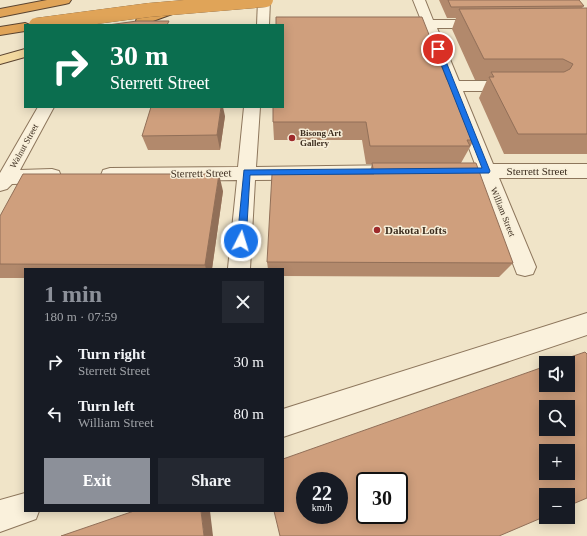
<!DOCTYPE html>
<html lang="en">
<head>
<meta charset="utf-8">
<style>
	body { margin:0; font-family:"Times New Roman",serif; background:#242831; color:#f1f3f6; height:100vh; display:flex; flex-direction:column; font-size:15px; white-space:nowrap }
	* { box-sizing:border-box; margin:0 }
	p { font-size:13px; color:#9ea1a6 }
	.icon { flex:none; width:22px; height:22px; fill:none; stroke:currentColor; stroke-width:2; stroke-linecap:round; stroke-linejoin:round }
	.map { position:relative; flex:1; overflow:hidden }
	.sheet { position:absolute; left:24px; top:268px; width:260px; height:244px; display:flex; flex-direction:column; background:#171b24; border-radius:0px; box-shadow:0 2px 10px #0003 }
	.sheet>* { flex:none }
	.banner { position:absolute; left:24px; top:24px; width:260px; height:84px; border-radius:0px; box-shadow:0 2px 10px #0003; background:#0b6e4f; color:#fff; overflow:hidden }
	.buttons { position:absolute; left:539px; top:356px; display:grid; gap:8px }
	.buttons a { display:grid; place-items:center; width:36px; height:36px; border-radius:0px; background:#171b24; box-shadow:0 2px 10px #0003; font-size:20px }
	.speed { position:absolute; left:296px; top:472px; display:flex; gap:8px; font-size:20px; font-weight:700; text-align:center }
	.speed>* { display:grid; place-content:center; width:52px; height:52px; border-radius:50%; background:#171b24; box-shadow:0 2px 10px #0003; line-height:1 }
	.speed small { font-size:10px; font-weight:400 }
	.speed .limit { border:2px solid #111; border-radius:6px; background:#fff; color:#111 }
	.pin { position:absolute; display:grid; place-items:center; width:34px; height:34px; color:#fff; margin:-17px; border:2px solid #fff; border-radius:50%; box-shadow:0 1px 4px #0007 }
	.me { position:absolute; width:44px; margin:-22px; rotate:5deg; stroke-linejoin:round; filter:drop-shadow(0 0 3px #0008) }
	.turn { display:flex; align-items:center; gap:14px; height:84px; padding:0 20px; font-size:18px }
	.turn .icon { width:52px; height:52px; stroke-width:2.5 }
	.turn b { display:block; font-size:28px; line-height:34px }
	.round { display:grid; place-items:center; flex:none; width:42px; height:42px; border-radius:0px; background:#242831 }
	.headline { display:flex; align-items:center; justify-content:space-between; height:68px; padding:0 20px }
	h1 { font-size:24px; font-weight:600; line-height:30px; color:#8c9099 }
	.primary-button { display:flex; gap:8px; margin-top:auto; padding:8px 20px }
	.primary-button a { flex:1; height:46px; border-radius:0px; background:#8c9099; color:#fff; font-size:16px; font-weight:600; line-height:46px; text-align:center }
	.primary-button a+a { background:#242831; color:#f1f3f6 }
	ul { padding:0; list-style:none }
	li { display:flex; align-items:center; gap:12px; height:52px; padding:0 20px }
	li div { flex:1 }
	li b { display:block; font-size:15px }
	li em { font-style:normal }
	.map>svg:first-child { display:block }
</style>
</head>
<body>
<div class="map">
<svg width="587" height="536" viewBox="0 0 587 536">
	<rect width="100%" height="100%" fill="#f0e4c8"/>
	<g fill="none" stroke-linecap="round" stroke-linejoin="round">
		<!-- minor casing -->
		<g stroke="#8d765c" stroke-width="2">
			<g id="minor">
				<path d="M258,0H270L269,25H257Z"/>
				<path d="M413,0H425L433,20H484L489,21L490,24L489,27L484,28H437L459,81H513L518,83L521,86L518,89L513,91H463L493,164H587V178H499L536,267L533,274L525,276L517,274L480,178H450L444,176L441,171L444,166L450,164H475L424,28H394L389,27L388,24L389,21L421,20Z"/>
				<path d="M38,107H54L20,170L52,169L59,171L61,176L59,181L52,183L12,184L7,189L0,191V173Z"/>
				<path d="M244,107H260L256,167L400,165L407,167L409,172L407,177L400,179L255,180L250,269L228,268L237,180L110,182L103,180L101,175L103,170L110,168L238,167Z"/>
				<path d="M587,313V335L283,437V409Z"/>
				<path d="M25,493V511H39L36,519L0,532V500Z"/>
			</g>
		</g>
		<!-- major casing -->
		<g stroke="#5b4430" stroke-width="2">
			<path id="major" d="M25,49V57L0,64V56Z"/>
		</g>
		<!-- highway casing -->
		<g stroke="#5b4430" stroke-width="2">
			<g id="highway">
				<path d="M47,0H71L69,3L65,4L0,17V9Z"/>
				<path d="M182,2L186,3L188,6L186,9L142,25L137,24L136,21L137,18Z"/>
				<path d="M25,23L30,25H25V31L0,35V27Z"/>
			</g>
		</g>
		<!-- minor -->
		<use href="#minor" fill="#faf1dc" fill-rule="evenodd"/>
		<!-- major -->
		<use href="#major" fill="#f3d9a0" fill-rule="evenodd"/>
		<!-- highway -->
		<use href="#highway" fill="#e0a458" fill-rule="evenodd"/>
		<!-- highway-bridge casing -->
		<g stroke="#5b4430" stroke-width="14" stroke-linecap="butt">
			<path id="highway-bridge" d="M36,25L149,10L266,0"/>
		</g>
		<!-- highway-bridge -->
		<use href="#highway-bridge" stroke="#e0a458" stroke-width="14"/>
	</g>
	<!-- wall -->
	<g fill="#b2896c">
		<path d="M439,0H579L584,6L582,8H587V154H504L479,98L487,80H475L452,29L456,18H447Z"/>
		<path d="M447,80L474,140L461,163L513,263L499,277L283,276V269H268L267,262L369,174L372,164H366L362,140H274L273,122Z"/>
		<path d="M225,116L220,150H148L142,136Z"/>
		<path d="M223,191L212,269H25V278H0V216Z"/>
	</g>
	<!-- shaded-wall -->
	<g fill="#916f58">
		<path d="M221,107H223L225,116L220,150L217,135Z"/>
		<path d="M219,174L223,191L212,269H206L205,265Z"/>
		<path d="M201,511H210L213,536H204Z"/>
	</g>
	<!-- building -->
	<g fill="#cf9f7d" stroke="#916f58" fill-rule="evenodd">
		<path d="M448,0H579L584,6L451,7Z"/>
		<path d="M587,8V134H518L489,77H494L491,72H564L570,69L573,64L563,59H484L459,9Z"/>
		<path d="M276,17H422L447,80H450L474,140H467L470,146H370L366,122H273V107H283V25H276Z"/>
		<path d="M137,21H169L167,25H108Z"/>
		<path d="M151,107H221L217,135L142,136Z"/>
		<path d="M372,163H476L513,263L267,262L272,174H374Z"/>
		<path d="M23,174H219L205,265L0,264V216Z"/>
		<path d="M585,352L587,354V498L568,506V495H546V516L499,536H280L274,511H283V459L546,366V385H568V363H553ZM546,407H568V429H546ZM546,451H568V473H546ZM305,481H339V515H305ZM365,481H399V515H365Z"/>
		<path d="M134,511H201L204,536H61Z"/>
	</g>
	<!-- route -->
	<path fill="#1a73e8" stroke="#114b97" d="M436,48L441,49L490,171L489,173L250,175L246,241L244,243H238L237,241L244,170L482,168L435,49Z"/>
	<!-- markers -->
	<g fill="#9e2a2b" stroke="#f7eed8" stroke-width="1.5">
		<circle cx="292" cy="138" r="4"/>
		<circle cx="377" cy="230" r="4"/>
	</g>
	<g text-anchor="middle" stroke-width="3" stroke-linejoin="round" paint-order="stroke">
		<!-- far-poi labels -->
		<g font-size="9" font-weight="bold" fill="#3d2e20" stroke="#f7eed8" text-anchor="start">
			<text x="300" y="136">Bisong Art<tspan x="300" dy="10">Gallery</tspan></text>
		</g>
		<!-- far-street labels -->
		<g font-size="9" fill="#3d2e20" stroke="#f7eed8">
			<text transform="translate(24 146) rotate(-61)" y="3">Walnut Street</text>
			<text transform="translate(503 212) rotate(68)" y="3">William Street</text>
		</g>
		<!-- street labels -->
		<g font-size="11" fill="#3d2e20" stroke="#f7eed8">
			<text x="537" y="175">Sterrett Street</text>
			<text transform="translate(201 173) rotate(-1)" y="4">Sterrett Street</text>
		</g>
		<!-- poi labels -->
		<g font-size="11" font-weight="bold" fill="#3d2e20" stroke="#f7eed8" text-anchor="start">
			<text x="385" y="234">Dakota Lofts</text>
		</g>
	</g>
</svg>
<div class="buttons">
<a><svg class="icon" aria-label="sound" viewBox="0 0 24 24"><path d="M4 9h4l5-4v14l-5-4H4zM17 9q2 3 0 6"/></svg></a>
<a><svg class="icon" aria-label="search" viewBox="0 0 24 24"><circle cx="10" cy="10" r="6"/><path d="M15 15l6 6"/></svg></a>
<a>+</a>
<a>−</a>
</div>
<div class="speed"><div>22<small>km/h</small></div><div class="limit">30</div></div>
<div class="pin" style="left:438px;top:49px;background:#d93025"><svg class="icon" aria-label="arrive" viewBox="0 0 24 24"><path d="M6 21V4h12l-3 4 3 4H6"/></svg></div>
<svg class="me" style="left:241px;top:241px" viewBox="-20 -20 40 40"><circle r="17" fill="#1a73e8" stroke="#fff" stroke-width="3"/><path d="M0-11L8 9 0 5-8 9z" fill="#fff"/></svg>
<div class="banner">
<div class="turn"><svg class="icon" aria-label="right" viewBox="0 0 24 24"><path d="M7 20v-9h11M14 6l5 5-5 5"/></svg><div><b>30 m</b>Sterrett Street</div></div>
</div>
<section class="sheet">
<div class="headline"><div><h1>1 min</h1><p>180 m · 07:59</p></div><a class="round"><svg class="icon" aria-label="close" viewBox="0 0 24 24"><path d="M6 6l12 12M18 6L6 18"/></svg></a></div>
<ul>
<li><svg class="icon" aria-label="right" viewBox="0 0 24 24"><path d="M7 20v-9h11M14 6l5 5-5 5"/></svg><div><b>Turn right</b><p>Sterrett Street</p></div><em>30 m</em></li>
<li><svg class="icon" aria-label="left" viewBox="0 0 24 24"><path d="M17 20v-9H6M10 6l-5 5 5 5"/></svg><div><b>Turn left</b><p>William Street</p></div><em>80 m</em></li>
</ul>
<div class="primary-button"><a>Exit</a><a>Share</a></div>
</section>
</div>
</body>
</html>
